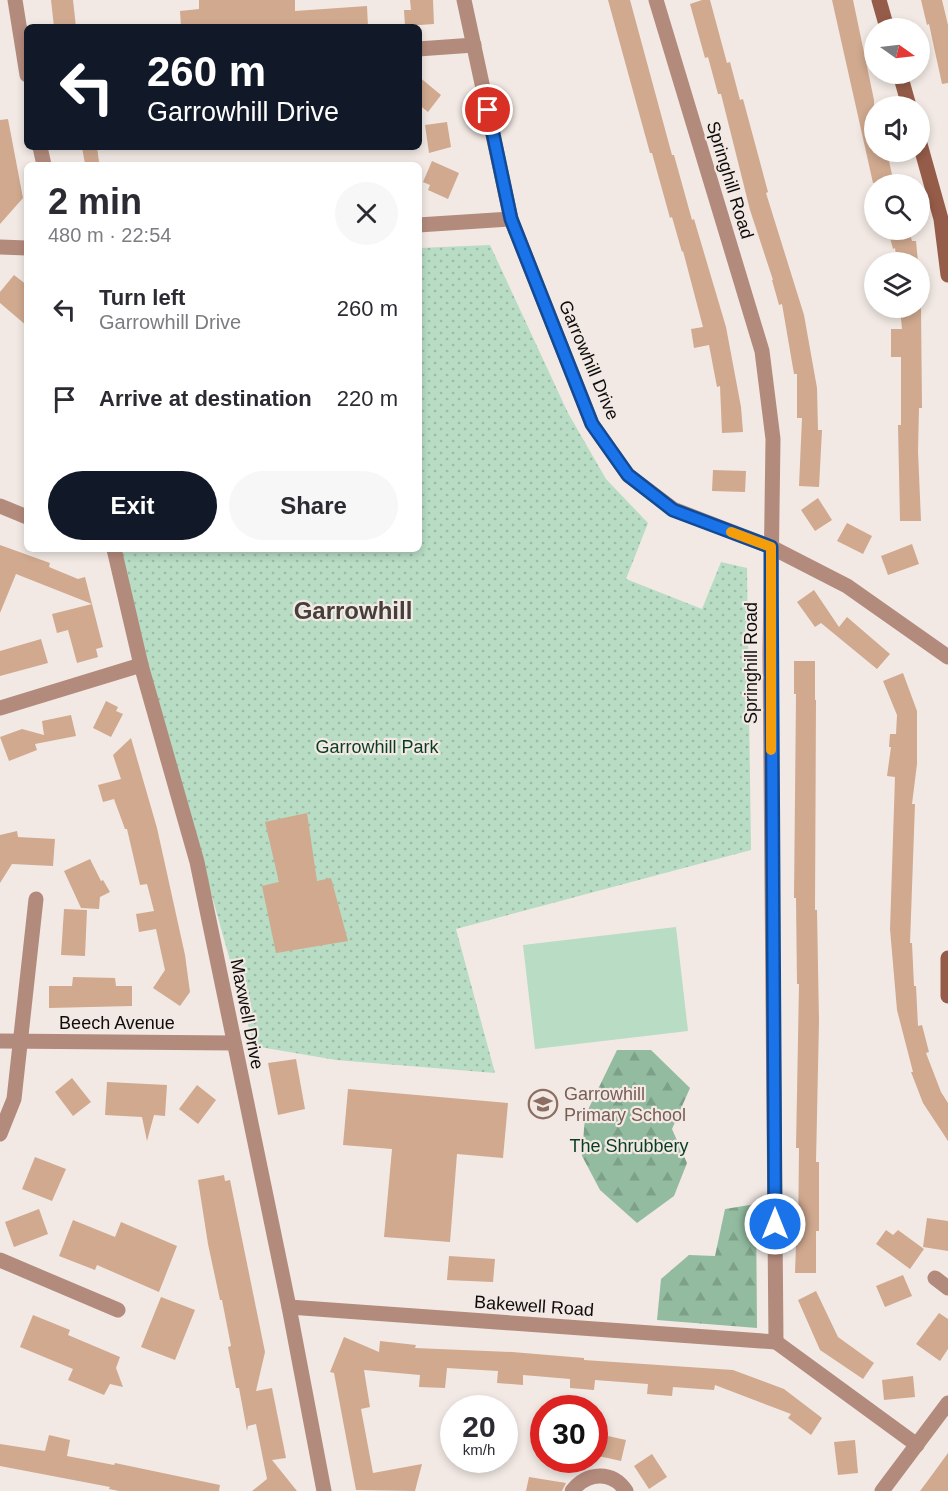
<!DOCTYPE html>
<html lang="en">
<head>
<meta charset="utf-8">
<style>
	body { margin:0; font-family:Arial,sans-serif; background:#f7f7f7; color:#2b2b33; height:100vh; display:flex; flex-direction:column; font-size:22px; white-space:nowrap }
	* { box-sizing:border-box; margin:0 }
	p { font-size:20px; color:#7c7c81 }
	.icon { flex:none; width:33px; height:33px; fill:none; stroke:currentColor; stroke-width:2; stroke-linecap:round; stroke-linejoin:round }
	.map { position:relative; flex:1; overflow:hidden }
	.side { position:absolute; left:24px; top:162px; width:398px; height:390px; display:flex; flex-direction:column; background:#fff; border-radius:9px; box-shadow:0 3px 9px #0003 }
	.side>* { flex:none }
	.hud { position:absolute; left:24px; top:24px; width:398px; height:126px; border-radius:9px; box-shadow:0 3px 9px #0003; background:#111827; color:#fff; overflow:hidden }
	.needle { width:39px; rotate:104deg }
	.controls { position:absolute; left:864px; top:18px; display:grid; gap:12px }
	.controls a { display:grid; place-items:center; width:66px; height:66px; border-radius:50%; background:#fff; box-shadow:0 3px 9px #0003; font-size:30px }
	.speed { position:absolute; left:440px; top:1395px; display:flex; gap:12px; font-size:30px; font-weight:700; text-align:center }
	.speed>* { display:grid; place-content:center; width:78px; height:78px; border-radius:50%; background:#fff; box-shadow:0 3px 9px #0003; line-height:1 }
	.speed small { font-size:15px; font-weight:400 }
	.speed .limit { border:9px solid #d22; background:#fff; color:#111 }
	.pin { position:absolute; display:grid; place-items:center; width:51px; height:51px; color:#fff; margin:-26px; border:3px solid #fff; border-radius:50%; box-shadow:0 2px 6px #0007 }
	.me { position:absolute; width:66px; margin:-33px; rotate:0deg; stroke-linejoin:round; filter:drop-shadow(0 0 4px #0008) }
	.turn { display:flex; align-items:center; gap:21px; height:126px; padding:0 24px; font-size:27px }
	.turn .icon { width:78px; height:78px; stroke-width:2.5 }
	.turn b { display:block; font-size:42px; line-height:51px }
	.round { display:grid; place-items:center; flex:none; width:63px; height:63px; border-radius:32px; background:#f7f7f7 }
	.overview { display:flex; align-items:center; justify-content:space-between; height:102px; padding:0 24px }
	h1 { font-size:36px; font-weight:700; line-height:45px }
	.action { display:flex; gap:12px; margin-top:auto; padding:12px 24px }
	.action a { flex:1; height:69px; border-radius:36px; background:#111827; color:#fff; font-size:24px; font-weight:700; line-height:69px; text-align:center }
	.action a+a { background:#f7f7f7; color:#2b2b33 }
	ul { padding:0; list-style:none }
	li { display:flex; align-items:center; gap:18px; height:90px; padding:0 24px }
	li div { flex:1 }
	li b { display:block; font-size:22px }
	li em { font-style:normal }
	.map>svg:first-child { display:block }
</style>
</head>
<body>
<div class="map">
<svg width="948" height="1491" viewBox="0 0 948 1491">
	<defs>
		<pattern id="forest-firs" width="22" height="20" patternUnits="userSpaceOnUse" patternTransform="scale(1.5)"><rect width="22" height="20" fill="#92bba0"/><path d="M5 1l3.5 6h-7zM16 11l3.5 6h-7z" fill="#7da088"/></pattern>
		<pattern id="park-dots" width="8" height="8" patternUnits="userSpaceOnUse" patternTransform="scale(1.5)"><rect width="8" height="8" fill="#b8dcc4"/><path d="M2 2h.1M6 6h.1" fill="none" stroke="#9dbca7" stroke-width="1.8" stroke-linecap="round"/></pattern>
	</defs>
	<rect width="100%" height="100%" fill="#f2e9e4"/>
	<!-- forest -->
	<g fill="url(#forest-firs)">
		<path d="M617,1050H651L690,1088L672,1129L687,1163L674,1196L637,1223L600,1190L582,1156L585,1116Z"/>
		<path d="M756,1204L757,1328L657,1320L661,1279L689,1255L715,1256L725,1209Z"/>
	</g>
	<!-- park -->
	<path fill="url(#park-dots)" d="M490,245L568,413L606,479L648,523L626,579L702,609L721,562L747,568L751,850L456,929L495,1073L336,1060L254,1046L148,668L121,549H418L419,248Z"/>
	<!-- pitch -->
	<path fill="#b8dcc4" d="M676,927L688,1031L535,1049L523,945Z"/>
	<!-- building -->
	<g fill="#d0a98f">
		<path d="M51,0H73L76,27H54Z"/>
		<path d="M199,0H295V11L367,6L368,27H181L180,11L199,9Z"/>
		<path d="M410,0H433L434,24L405,26L404,10H411Z"/>
		<path d="M608,0H630L672,155H674L692,220L694,219L726,327L741,407L743,432L722,433L720,386L717,387L709,345L694,348L691,329L703,327L683,251L682,252L672,217L670,218L652,153H650Z"/>
		<path d="M702,0H710L727,63L730,62L740,100L743,99L768,192L766,193L804,315L817,388L818,430H822L819,487L799,486L802,418H797V374H794L782,304L779,305L772,280H773L750,210L721,94H718L708,57L705,58L690,4Z"/>
		<path d="M832,0H853L874,100V152H887L893,179L873,183Z"/>
		<path d="M921,0H942L948,25V83L942,84L929,24L927,25Z"/>
		<path d="M418,76L441,95L428,112L418,104Z"/>
		<path d="M8,119L23,198L0,224V120Z"/>
		<path d="M447,122L451,147L429,153L425,125Z"/>
		<path d="M82,147H97L99,162L85,164Z"/>
		<path d="M432,161L459,173L448,199L428,190L430,185L423,182Z"/>
		<path d="M888,230H909L912,241H916L918,262H897L895,248L893,249Z"/>
		<path d="M14,275L27,285V326L0,303V292Z"/>
		<path d="M900,308H921L922,408H919L918,451L921,521H900L898,425H901V357H891V329H902Z"/>
		<path d="M713,470L746,471L745,492L712,491Z"/>
		<path d="M818,498L832,520L815,531L801,510Z"/>
		<path d="M847,523L872,536L863,554L837,541Z"/>
		<path d="M912,544L919,564L888,575L881,556Z"/>
		<path d="M0,545L50,563L49,567L78,579L85,577L92,604L16,574L0,613Z"/>
		<path d="M814,590L839,627L847,617L890,654L877,669L821,623L815,627L797,602Z"/>
		<path d="M92,604L103,647L96,649L98,657L77,663L68,630L57,633L52,614Z"/>
		<path d="M41,639L48,663L0,676V651Z"/>
		<path d="M794,661H815V700H816L815,910H817L819,1021L816,1162H819V1231H816V1273H795L796,1245H798L799,1148H796L799,984H797L796,898H794L796,694H794Z"/>
		<path d="M903,673L917,711V764L912,804H915L910,943H912L914,986H916L918,1026L922,1025L929,1052L926,1053L941,1092L948,1103V1141L923,1103L911,1072H913L897,1010L890,929L895,777L887,776L891,747H889L890,734H896L897,715L883,681Z"/>
		<path d="M106,701L118,707L116,711L123,714L111,737L93,728Z"/>
		<path d="M71,715L76,736L35,744L37,750L9,761L0,737L22,729L44,735L42,721Z"/>
		<path d="M131,738L157,828L185,955L190,992L180,1006L153,988L165,970L156,929L139,932L136,914L154,911L147,884L140,885L127,829H125L114,799L103,802L98,785L121,779L113,755Z"/>
		<path d="M307,813L317,881L331,878L348,941L276,953L262,886L279,882L265,822Z"/>
		<path d="M17,831L18,837L55,839L53,866L12,864L0,883V835Z"/>
		<path d="M90,859L101,881L103,880L110,892L100,897L99,909L81,908L64,871Z"/>
		<path d="M64,909L87,910L85,956L61,955Z"/>
		<path d="M73,977L115,978L116,986H132V1006L49,1008V986H72Z"/>
		<path d="M296,1059L305,1109L278,1115L268,1063Z"/>
		<path d="M72,1078L91,1102L73,1116L55,1092Z"/>
		<path d="M107,1082L167,1085L165,1116L154,1115L147,1141L142,1117L105,1115Z"/>
		<path d="M197,1085L216,1100L198,1124L179,1109Z"/>
		<path d="M348,1089L508,1103L503,1158L457,1154L450,1242L384,1237L392,1149L343,1145Z"/>
		<path d="M35,1157L66,1169L52,1201L22,1189Z"/>
		<path d="M224,1175L225,1181L230,1180L265,1352L256,1391L272,1388L286,1458L272,1460L297,1491H252L267,1479L256,1424L248,1426L247,1431L239,1388H236L228,1347L231,1346L222,1300H220L208,1244L198,1180Z"/>
		<path d="M39,1209L48,1234L14,1247L5,1222Z"/>
		<path d="M927,1218L948,1221V1251L923,1247Z"/>
		<path d="M73,1220L115,1237L121,1222L177,1246L159,1292L97,1265L95,1270L59,1256Z"/>
		<path d="M886,1230L893,1235L898,1230L924,1249L910,1269L876,1244Z"/>
		<path d="M449,1256L495,1259L493,1282L447,1280Z"/>
		<path d="M903,1275L912,1296L885,1307L876,1286Z"/>
		<path d="M816,1291L838,1337L874,1363L863,1379L820,1350L798,1300Z"/>
		<path d="M161,1297L195,1310L175,1360L141,1347Z"/>
		<path d="M939,1313L948,1319V1349L940,1361L916,1344Z"/>
		<path d="M33,1315L70,1330L68,1335L120,1357L116,1368L123,1387L110,1384L104,1395L68,1380L73,1369L20,1347Z"/>
		<path d="M344,1337L379,1352L380,1341L416,1345L415,1348L512,1352L584,1358V1360L733,1370L784,1389L822,1418L811,1435L788,1418L791,1414L715,1385L714,1390L673,1387L672,1396L647,1394L648,1384L595,1380L594,1390L570,1388V1379L523,1375V1385L497,1383L498,1371L447,1368L445,1388L419,1387L420,1375L364,1370L370,1407L361,1409L373,1473L422,1464L415,1491L356,1490L334,1373L330,1372Z"/>
		<path d="M913,1376L915,1397L884,1400L882,1380Z"/>
		<path d="M599,1434L626,1440L621,1461L594,1455Z"/>
		<path d="M49,1435L70,1440L67,1456L114,1465L115,1463L220,1485L219,1491H119L109,1489L110,1487L0,1466V1444L45,1451Z"/>
		<path d="M855,1440L858,1473L838,1475L834,1442Z"/>
		<path d="M948,1453V1491H920L929,1479Z"/>
		<path d="M652,1454L667,1477L649,1489L634,1466Z"/>
		<path d="M529,1477L566,1483L562,1491H526Z"/>
	</g>
	<g fill="none" stroke-linecap="round" stroke-linejoin="round">
		<!-- street -->
		<g stroke="#b38b7d" stroke-width="15">
			<path d="M15,0L27,75"/>
			<path d="M464,0L511,219L592,424L628,475L673,509L771,547L847,586L948,657"/>
			<path d="M656,0L762,351L773,439L770,654L776,1342"/>
			<path d="M418,49L474,45"/>
			<path d="M40,147L44,165"/>
			<path d="M418,225L511,219"/>
			<path d="M0,247L27,248"/>
			<path d="M0,506L27,517"/>
			<path d="M114,549L141,665L197,862L289,1307L324,1491"/>
			<path d="M0,708L141,665"/>
			<path d="M0,1041L233,1043"/>
			<path d="M0,1134L14,1099L36,899"/>
			<path d="M0,1260L118,1310"/>
			<path d="M935,1278L948,1288"/>
			<path d="M289,1307L776,1342"/>
			<path d="M776,1342L917,1445"/>
			<path d="M572,1491C587,1472 612,1470 626,1491"/>
			<path d="M882,1491L948,1403"/>
		</g>
		<!-- secondary -->
		<g stroke="#955c49" stroke-width="15">
			<path d="M879,0L887,28"/>
			<path d="M900,74L909,106"/>
			<path d="M920,144L941,219L948,275"/>
			<path d="M948,958V996"/>
		</g>
	</g>
	<g fill="none" stroke-linecap="round" stroke-linejoin="round">
		<!-- route casing -->
		<g stroke="#114b97" stroke-width="15">
			<path id="route" d="M488,110L511,219L592,424L628,475L673,510L771,547L775,1224"/>
		</g>
		<!-- route -->
		<use href="#route" stroke="#1a73e8" stroke-width="10"/>
		<!-- slow -->
		<path stroke="#f59e0b" stroke-width="10" d="M731,532L771,547V750"/>
	</g>
	<!-- icons -->
	<defs>
		<g id="school-ring" transform="scale(1.5)"><circle r="9.5" fill="#f2e9e4" stroke="#8d6e63" stroke-width="1.5"/><path d="M0-5L7-2L0 1L-7-2ZM-4 1L0 2.5L4 1V4Q0 6-4 4Z" fill="#8d6e63"/></g>
	</defs>
	<g fill-rule="evenodd">
		<use href="#school-ring" x="543" y="1104"/>
	</g>
	<g text-anchor="middle" stroke-width="4.5" stroke-linejoin="round" paint-order="stroke">
		<!-- street labels -->
		<g font-size="18" fill="#0f0d0b" stroke="#f2e9e4">
			<text transform="translate(730 180) rotate(73)" y="6">Springhill Road</text>
			<text transform="translate(589 360) rotate(67)" y="6">Garrowhill Drive</text>
			<text transform="translate(751 663) rotate(-90)" y="6">Springhill Road</text>
			<text transform="translate(247 1014) rotate(79)" y="6">Maxwell Drive</text>
			<text x="117" y="1029">Beech Avenue</text>
			<text transform="translate(534 1306) rotate(4)" y="6">Bakewell Road</text>
		</g>
		<!-- park labels -->
		<g font-size="18" fill="#093d23" stroke="#f2e9e4">
			<text x="377" y="753">Garrowhill Park</text>
			<text x="629" y="1152">The Shrubbery</text>
		</g>
		<!-- education labels -->
		<g font-size="18" fill="#785e54" stroke="#f2e9e4" text-anchor="start">
			<text x="564" y="1100">Garrowhill<tspan x="564" dy="21">Primary School</tspan></text>
		</g>
		<!-- district labels -->
		<g font-size="24" font-weight="bold" fill="#453e3a" stroke="#f2e9e4">
			<text x="353" y="619">Garrowhill</text>
		</g>
	</g>
</svg>
<div class="controls">
<a><svg class="needle" viewBox="-14 -14 28 28"><path d="M0-13l5 13h-10z" fill="#e53935"/><path d="M0 13l5-13h-10z" fill="#7c7c81"/></svg></a>
<a><svg class="icon" aria-label="sound" viewBox="0 0 24 24"><path d="M4 9h4l5-4v14l-5-4H4zM17 9q2 3 0 6"/></svg></a>
<a><svg class="icon" aria-label="search" viewBox="0 0 24 24"><circle cx="10" cy="10" r="6"/><path d="M15 15l6 6"/></svg></a>
<a><svg class="icon" aria-label="layers" viewBox="0 0 24 24"><path d="M12 4l9 5-9 5-9-5zM3 14l9 5 9-5"/></svg></a>
</div>
<div class="speed"><div>20<small>km/h</small></div><div class="limit">30</div></div>
<div class="pin" style="left:488px;top:110px;background:#d93025"><svg class="icon" aria-label="arrive" viewBox="0 0 24 24"><path d="M6 21V4h12l-3 4 3 4H6"/></svg></div>
<svg class="me" style="left:775px;top:1224px" viewBox="-20 -20 40 40"><circle r="17" fill="#1a73e8" stroke="#fff" stroke-width="3"/><path d="M0-11L8 9 0 5-8 9z" fill="#fff"/></svg>
<div class="hud">
<div class="turn"><svg class="icon" aria-label="left" viewBox="0 0 24 24"><path d="M17 20v-9H6M10 6l-5 5 5 5"/></svg><div><b>260 m</b>Garrowhill Drive</div></div>
</div>
<section class="side">
<div class="overview"><div><h1>2 min</h1><p>480 m · 22:54</p></div><a class="round"><svg class="icon" aria-label="close" viewBox="0 0 24 24"><path d="M6 6l12 12M18 6L6 18"/></svg></a></div>
<ul>
<li><svg class="icon" aria-label="left" viewBox="0 0 24 24"><path d="M17 20v-9H6M10 6l-5 5 5 5"/></svg><div><b>Turn left</b><p>Garrowhill Drive</p></div><em>260 m</em></li>
<li><svg class="icon" aria-label="arrive" viewBox="0 0 24 24"><path d="M6 21V4h12l-3 4 3 4H6"/></svg><div><b>Arrive at destination</b></div><em>220 m</em></li>
</ul>
<div class="action"><a>Exit</a><a>Share</a></div>
</section>
</div>
</body>
</html>
